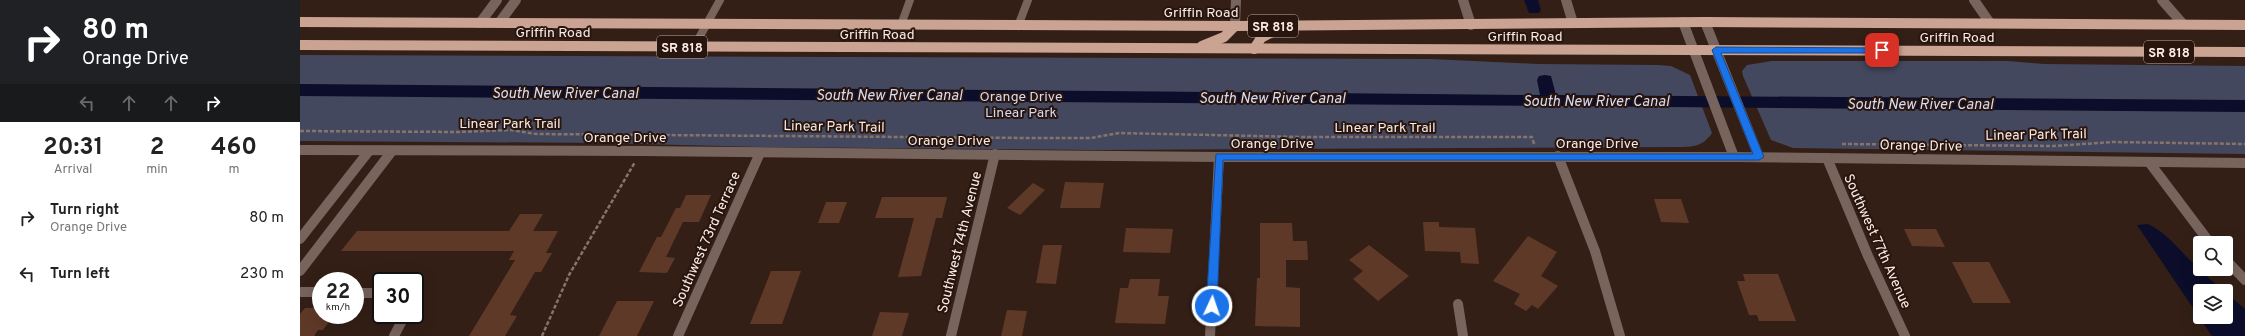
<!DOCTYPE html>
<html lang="en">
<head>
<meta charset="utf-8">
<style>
	body { margin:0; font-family:Overpass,sans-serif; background:#f6f6f6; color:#222; height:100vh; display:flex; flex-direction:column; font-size:15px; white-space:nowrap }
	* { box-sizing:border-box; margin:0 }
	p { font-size:13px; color:#767676 }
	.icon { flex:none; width:22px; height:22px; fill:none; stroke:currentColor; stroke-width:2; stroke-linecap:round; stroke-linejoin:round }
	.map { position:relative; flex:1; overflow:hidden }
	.panel { display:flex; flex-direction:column; background:#fff; width:300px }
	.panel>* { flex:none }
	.guide { background:#202124; color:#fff; overflow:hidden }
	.buttons { position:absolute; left:1893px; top:236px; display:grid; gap:8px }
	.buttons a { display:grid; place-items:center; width:40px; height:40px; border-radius:4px; background:#fff; box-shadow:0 4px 16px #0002; font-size:20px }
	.speed { position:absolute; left:12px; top:272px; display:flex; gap:8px; font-size:20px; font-weight:700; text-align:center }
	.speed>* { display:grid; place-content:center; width:52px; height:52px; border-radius:50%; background:#fff; box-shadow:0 4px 16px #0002; line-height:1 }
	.speed small { font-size:10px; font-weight:400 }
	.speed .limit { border:2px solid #111; border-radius:6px; background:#fff; color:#111 }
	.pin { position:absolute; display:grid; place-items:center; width:34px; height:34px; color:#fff; margin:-17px; border-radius:8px; box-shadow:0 2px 6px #0006 }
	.me { position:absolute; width:44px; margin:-22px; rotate:3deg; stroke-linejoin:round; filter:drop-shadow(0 0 3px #0008) }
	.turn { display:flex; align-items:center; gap:14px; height:84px; padding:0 16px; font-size:18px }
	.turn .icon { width:52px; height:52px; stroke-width:2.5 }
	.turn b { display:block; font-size:28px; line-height:34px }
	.lanes { display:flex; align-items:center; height:38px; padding:0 16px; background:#0003; justify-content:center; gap:20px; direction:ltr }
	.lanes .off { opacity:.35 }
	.eta { display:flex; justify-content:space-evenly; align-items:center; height:68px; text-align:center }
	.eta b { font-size:24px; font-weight:700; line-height:28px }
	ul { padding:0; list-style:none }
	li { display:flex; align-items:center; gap:12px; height:56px; padding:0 16px }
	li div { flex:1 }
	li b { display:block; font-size:15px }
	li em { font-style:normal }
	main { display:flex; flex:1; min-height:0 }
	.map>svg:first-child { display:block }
</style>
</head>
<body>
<main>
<section class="panel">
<div class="guide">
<div class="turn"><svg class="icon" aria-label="right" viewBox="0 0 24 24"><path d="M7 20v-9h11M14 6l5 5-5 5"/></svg><div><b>80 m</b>Orange Drive</div></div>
<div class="lanes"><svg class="icon off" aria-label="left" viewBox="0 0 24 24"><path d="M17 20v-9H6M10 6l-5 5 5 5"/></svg><svg class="icon off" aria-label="ahead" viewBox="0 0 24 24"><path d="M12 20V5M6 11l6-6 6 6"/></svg><svg class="icon off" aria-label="ahead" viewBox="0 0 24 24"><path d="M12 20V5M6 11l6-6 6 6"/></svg><svg class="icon" aria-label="right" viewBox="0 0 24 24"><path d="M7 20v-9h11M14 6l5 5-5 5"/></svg></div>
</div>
<div class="eta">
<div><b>20:31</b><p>Arrival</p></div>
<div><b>2</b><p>min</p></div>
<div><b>460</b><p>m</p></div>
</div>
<ul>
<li><svg class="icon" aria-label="right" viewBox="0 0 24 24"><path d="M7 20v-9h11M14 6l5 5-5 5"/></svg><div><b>Turn right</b><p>Orange Drive</p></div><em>80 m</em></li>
<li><svg class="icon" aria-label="left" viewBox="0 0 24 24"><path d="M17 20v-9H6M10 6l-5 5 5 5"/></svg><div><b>Turn left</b></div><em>230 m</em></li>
</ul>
</section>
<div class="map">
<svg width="1945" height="336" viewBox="0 0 1945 336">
	<rect width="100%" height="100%" fill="#331f16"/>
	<!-- green -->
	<g fill="#44485f">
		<path d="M0,55L1131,59L1238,64L1357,65L1371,66L1390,75L1412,133C1403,146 1394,147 1379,147L795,150L459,147L304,143L0,141Z"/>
		<path d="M1472,61H1708L1744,64L1945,66V154L1493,148L1471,140L1443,76L1442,71L1447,65Z"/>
	</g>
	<!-- water -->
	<path fill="#0b0d2b" d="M1848,224C1867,233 1878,249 1893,263C1903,273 1913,282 1924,291H1900V317H1926V293L1945,309V336H1912L1837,225Z"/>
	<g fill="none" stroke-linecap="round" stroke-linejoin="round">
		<!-- canal -->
		<g fill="#0b0d2b" fill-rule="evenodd">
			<path d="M1224,0H1238L1241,10L1239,13H1229Z"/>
			<path d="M1245,75L1251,76L1256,95L1945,100V112L1256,106L1250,108L1244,106L0,96V84L1240,95L1237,80L1239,76Z"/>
		</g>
	</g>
	<!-- building -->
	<g fill="#5f3928">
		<path d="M765,182L804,183L800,208H760Z"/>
		<path d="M733,183L745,190L720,215L707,208Z"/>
		<path d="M386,195H411L399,222H383L366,257L375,258L367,273L339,272L357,237H361L376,208H380Z"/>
		<path d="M582,197H647L642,218H636L621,276L598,277L614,218H575Z"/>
		<path d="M1354,199H1381L1389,223L1361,222Z"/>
		<path d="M526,202H547L539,223H518Z"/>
		<path d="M220,214H243L233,231H258L246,253H252L241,272H235L210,315L217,316L205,336H169L215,260H209L214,251H41L57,231H209Z"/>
		<path d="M1123,222H1139V227L1175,228L1179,264L1161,263L1160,252L1125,251Z"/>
		<path d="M960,223H992L993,241H1007L1008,260H986V287L1000,288V327L955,326L957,278H960Z"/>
		<path d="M826,228L873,229L870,253L823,252Z"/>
		<path d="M1604,229H1636L1645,247L1612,246Z"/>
		<path d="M1228,236L1257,252L1241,276L1258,286L1238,309L1232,305L1226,311L1214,304L1220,294L1193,281Z"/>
		<path d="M743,245H762L756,284L736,283Z"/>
		<path d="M1069,245L1109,276L1078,301L1053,279L1063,271L1049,260Z"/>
		<path d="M1652,262H1689L1711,303H1673Z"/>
		<path d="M471,271H501L482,324H450Z"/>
		<path d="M1443,274H1478L1496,321H1459L1457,315H1449L1437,281H1445Z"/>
		<path d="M830,279H860L858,296H869L865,324L815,323L820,288H828Z"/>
		<path d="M317,301H354L337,336H299Z"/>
		<path d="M5,308H21V315H34L23,330H18L14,336H0V314Z"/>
		<path d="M707,310L727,311L722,336H701Z"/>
		<path d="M580,312L609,313L602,336H572Z"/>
	</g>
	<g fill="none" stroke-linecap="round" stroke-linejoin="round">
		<!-- path -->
		<g stroke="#86746c" stroke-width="2.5" stroke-dasharray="4 2" stroke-linecap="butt">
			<path d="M0,131L158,132L211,130L236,134L730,138H791L819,133L1003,137H1232L1234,144H1236"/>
			<path d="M1542,144L1754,146L1813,142L1945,144"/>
			<path d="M242,336L269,275L335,162"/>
		</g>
		<!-- service -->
		<g stroke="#77645c" stroke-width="8">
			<path d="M601,25L610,0"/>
			<path d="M718,26L728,0"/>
			<path d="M394,47L420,0"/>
		</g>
		<!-- minor -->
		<g stroke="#77645c" stroke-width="10">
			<path d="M1163,0L1171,25"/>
			<path d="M1674,0L1690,23"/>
			<path d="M1862,0L1883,24"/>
			<path d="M180,23L197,0"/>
			<path d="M199,23L216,0"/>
			<path d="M935,26L936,0"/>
			<path d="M1258,156L1295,251L1320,336"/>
			<path d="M1527,158L1568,256L1605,336"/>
			<path d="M1849,162L1910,243"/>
			<path d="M0,239L69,151"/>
			<path d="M1926,260L1945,280"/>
			<path d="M0,271L92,151"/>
			<path d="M0,292H21"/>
			<path d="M55,293H81"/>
			<path d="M1158,304L1163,336"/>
			<path d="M94,336L105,315"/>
			<path d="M378,336L460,153"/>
			<path d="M651,336L695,154"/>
			<path d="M910,336L919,157"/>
		</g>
		<!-- tertiary -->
		<g stroke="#77645c" stroke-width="10">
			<path d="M1266,0L1273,23"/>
			<path d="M1383,22L1434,157"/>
			<path d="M1405,22L1459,157"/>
			<path d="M0,150L342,151L919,157H1434L1945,163"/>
		</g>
		<!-- primary -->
		<g stroke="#caa393" stroke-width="10">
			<path d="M0,22L935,26L1405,22L1945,25"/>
			<path d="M0,45L1945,52"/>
			<path d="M902,46L924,37L935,26"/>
			<path d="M954,49L961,38L980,28"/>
		</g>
	</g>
	<!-- route -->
	<path fill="#1a73e8" stroke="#114b97" d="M1416,47L1582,48L1586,50L1582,53H1421L1464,157L1459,160H923L917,306L915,309H908L906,306L916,154H1453L1412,50Z"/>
	<g text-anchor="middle" stroke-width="4" stroke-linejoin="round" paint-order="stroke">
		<!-- shield labels -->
		<g fill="#28150d" stroke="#baaba4" stroke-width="1">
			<rect x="948" y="15" width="50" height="22" rx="3"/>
			<rect x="357" y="36" width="50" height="22" rx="3"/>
			<rect x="1844" y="41" width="50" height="22" rx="3"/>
		</g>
		<g font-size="13" font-weight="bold" fill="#f9ebe5">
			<text x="973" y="31">SR 818</text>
			<text x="382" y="52">SR 818</text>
			<text x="1869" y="57">SR 818</text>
		</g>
		<!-- street labels -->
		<g font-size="14" fill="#f9ebe5" stroke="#28150d">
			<text x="901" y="17">Griffin Road</text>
			<text x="253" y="37">Griffin Road</text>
			<text x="577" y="39">Griffin Road</text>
			<text x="1225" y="41">Griffin Road</text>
			<text x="1657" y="42">Griffin Road</text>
			<text x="210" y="128">Linear Park Trail</text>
			<text transform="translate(534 126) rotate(1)" y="5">Linear Park Trail</text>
			<text x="1085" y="132">Linear Park Trail</text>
			<text transform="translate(1736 134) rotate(-1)" y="5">Linear Park Trail</text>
			<text x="325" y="142">Orange Drive</text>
			<text x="649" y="145">Orange Drive</text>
			<text x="972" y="148">Orange Drive</text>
			<text x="1297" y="148">Orange Drive</text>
			<text transform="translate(1621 145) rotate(1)" y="5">Orange Drive</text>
			<text transform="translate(406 239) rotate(-66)" y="5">Southwest 73rd Terrace</text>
			<text transform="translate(1578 241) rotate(66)" y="5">Southwest 77th Avenue</text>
			<text transform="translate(659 242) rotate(-76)" y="5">Southwest 74th Avenue</text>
		</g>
		<!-- park labels -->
		<g font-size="14" fill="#d4daf4" stroke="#28150d">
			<text x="721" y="101">Orange Drive<tspan x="721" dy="16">Linear Park</tspan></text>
		</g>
		<!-- water labels -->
		<g font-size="15" font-style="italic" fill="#d7dcf6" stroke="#28150d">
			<text x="265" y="98">South New River Canal</text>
			<text x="589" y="100">South New River Canal</text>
			<text x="972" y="103">South New River Canal</text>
			<text x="1296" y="106">South New River Canal</text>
			<text x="1620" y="109">South New River Canal</text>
		</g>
	</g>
</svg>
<div class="buttons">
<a><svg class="icon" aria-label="search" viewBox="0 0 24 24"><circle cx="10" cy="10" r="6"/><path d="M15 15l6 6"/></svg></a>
<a><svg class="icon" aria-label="layers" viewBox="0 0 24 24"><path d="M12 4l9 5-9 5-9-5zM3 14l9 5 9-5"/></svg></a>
</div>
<div class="speed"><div>22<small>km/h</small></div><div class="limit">30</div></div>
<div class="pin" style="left:1582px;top:50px;background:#d93025"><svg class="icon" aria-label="arrive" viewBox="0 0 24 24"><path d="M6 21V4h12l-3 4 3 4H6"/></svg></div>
<svg class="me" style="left:912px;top:306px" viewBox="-20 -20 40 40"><circle r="17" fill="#1a73e8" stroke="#fff" stroke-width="3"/><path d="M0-11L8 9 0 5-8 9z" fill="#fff"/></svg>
</div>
</main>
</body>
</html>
